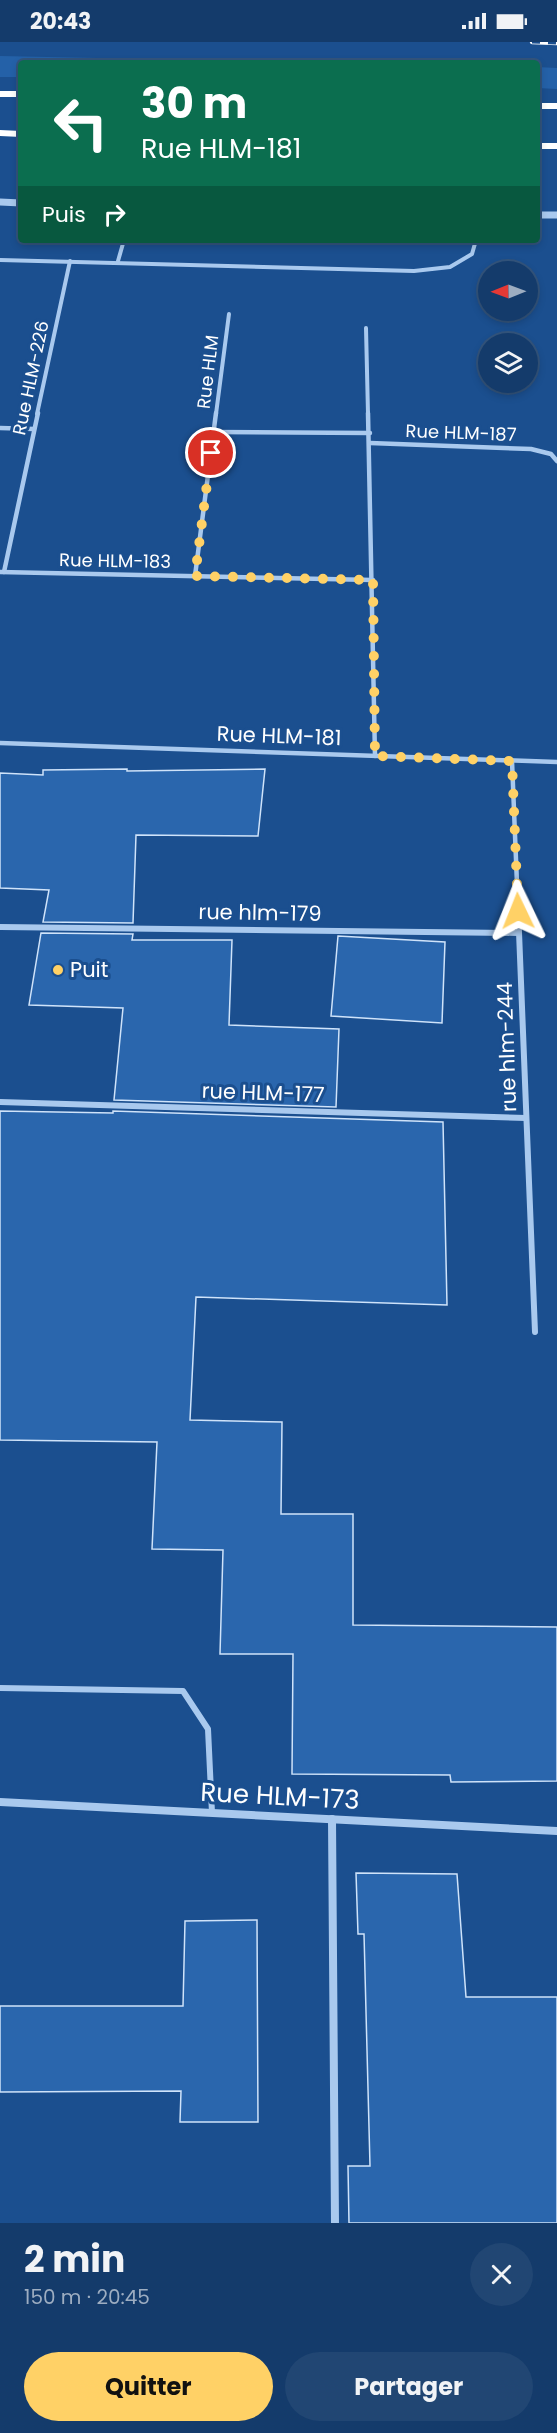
<!DOCTYPE html>
<html lang="fr">
<head>
<meta charset="utf-8">
<style>
	body { margin:0; font-family:Poppins,sans-serif; background:#214673; color:#f1f3f6; height:100vh; display:flex; flex-direction:column; font-size:22px; white-space:nowrap }
	* { box-sizing:border-box; margin:0 }
	p { font-size:20px; color:#9dadc1 }
	.icon { flex:none; width:33px; height:33px; fill:none; stroke:currentColor; stroke-width:2; stroke-linecap:round; stroke-linejoin:round }
	.map { position:relative; height:2181px; overflow:hidden }
	.drawer { display:flex; flex-direction:column; background:#143b6b; flex:1 }
	.drawer>* { flex:none }
	.banner { position:absolute; left:18px; top:18px; width:522px; height:183px; border-radius:6px; box-shadow:0 3px 9px #0003,0 0 0 2px #33557e; background:#0b6e4f; color:#fff; overflow:hidden }
	.needle { width:39px; rotate:269deg }
	.controls { position:absolute; left:478px; top:219px; display:grid; gap:12px }
	.controls a { display:grid; place-items:center; width:60px; height:60px; border-radius:50%; background:#143b6b; box-shadow:0 3px 9px #0003,0 0 0 2px #33557e; font-size:30px }
	.pin { position:absolute; display:grid; place-items:center; width:51px; height:51px; color:#fff; margin:-26px; border:3px solid #fff; border-radius:50%; box-shadow:0 2px 6px #0007 }
	.me { position:absolute; width:66px; margin:-33px; rotate:358deg; stroke-linejoin:round; filter:drop-shadow(0 0 4px #0008) }
	.turn { display:flex; align-items:center; gap:21px; height:126px; padding:0 24px; font-size:27px }
	.turn .icon { width:78px; height:78px; stroke-width:2.5 }
	.turn b { display:block; font-size:42px; line-height:51px }
	.then { display:flex; align-items:center; height:57px; padding:0 24px; background:#0003; gap:12px; font-size:22px }
	.round { display:grid; place-items:center; flex:none; width:63px; height:63px; border-radius:32px; background:#214673 }
	.summary { display:flex; align-items:center; justify-content:space-between; height:102px; padding:0 24px }
	h1 { font-size:36px; font-weight:700; line-height:45px }
	.button { display:flex; gap:12px; margin-top:auto; padding:12px 24px }
	.button a { flex:1; height:69px; border-radius:36px; background:#ffd166; color:#111; font-size:24px; font-weight:700; line-height:69px; text-align:center }
	.button a+a { background:#214673; color:#f1f3f6 }
	.status { display:flex; justify-content:space-between; align-items:center; height:42px; padding:0 30px; background:#143b6b; direction:ltr }
	.status svg { height:16px; fill:currentColor }
	.map>svg:first-child { display:block }
</style>
</head>
<body>
<div class="status"><b>20:43</b><svg viewBox="0 0 49 12"><path d="M0 12V9h3v3zM5 12V6h3v6zM10 12V3h3v9zM15 12V0h3v12zM26 1h20v11H26zM47 4h2v5h-2z"/></svg></div>
<div class="map">
<svg width="557" height="2181" viewBox="0 0 557 2181">
	<rect width="100%" height="100%" fill="#1b4f8f"/>
	<!-- green -->
	<g fill="#2461a8">
		<path d="M0,14L334,21H21V35H0Z"/>
		<path d="M537,25L557,26V47L537,46Z"/>
	</g>
	<!-- building -->
	<g fill="#2a66ad" stroke="#cfe3fa" stroke-width="1.5">
		<path d="M127,727V729L265,727L258,794L136,793L133,881L43,880L49,848L0,846V731L43,733V728Z"/>
		<path d="M41,891L133,892L132,898H232L229,983L339,987L336,1065L114,1058L123,966L29,963Z"/>
		<path d="M338,894L445,900L442,981L331,974Z"/>
		<path d="M0,1069L113,1071V1069L443,1080L447,1263L196,1255L190,1378L282,1380L281,1472H353V1583L557,1585V1739L451,1740L450,1733L292,1732L293,1612H220L223,1508L152,1507L157,1400L0,1398Z"/>
		<path d="M356,1831L457,1832L466,1955H557V2181H349L348,2124H370L364,1892H358Z"/>
		<path d="M257,1878L258,2080H180L181,2049L0,2050V1964H183L185,1879Z"/>
	</g>
	<g fill="none" stroke-linecap="round" stroke-linejoin="round">
		<!-- service -->
		<path stroke="#a9c9ee" stroke-width="6" d="M0,1646L183,1649L208,1687L212,1771"/>
		<!-- minor-far3 -->
		<g stroke="#a9c9ee" stroke-width="4">
			<path d="M0,218L414,229L450,225L472,212L476,198"/>
			<path d="M118,219L124,198"/>
			<path d="M366,286L368,372"/>
			<path d="M37,372L70,219"/>
			<path d="M216,372L229,272"/>
		</g>
		<!-- minor-far2 -->
		<g stroke="#a9c9ee" stroke-width="4.5">
			<path d="M368,371L375,714"/>
			<path d="M0,386L34,387"/>
			<path d="M213,390L370,391"/>
			<path d="M370,401L531,407L551,412L557,419"/>
			<path d="M0,530L373,538"/>
			<path d="M4,530L38,371"/>
			<path d="M195,534L216,371"/>
			<path d="M0,701L557,720"/>
			<path d="M512,719L517,842"/>
		</g>
		<!-- minor-far1 -->
		<g stroke="#a9c9ee" stroke-width="6">
			<path d="M517,840L535,1290"/>
			<path d="M0,885L519,891"/>
			<path d="M0,1060L526,1076"/>
		</g>
		<!-- minor -->
		<g stroke="#a9c9ee" stroke-width="8">
			<path d="M0,1760L557,1789"/>
			<path d="M332,1777L335,2181"/>
		</g>
		<!-- tertiary -->
		<g stroke="#a9c9ee" stroke-width="7">
			<path d="M0,160L21,161"/>
			<path d="M537,173H557"/>
		</g>
		<!-- motorway -->
		<g fill="#fff" fill-rule="evenodd">
			<rect x="0" y="49" width="21" height="6"/>
			<rect x="537" y="61" width="20" height="6"/>
			<path d="M0,88L21,89V95L0,94Z"/>
			<rect x="537" y="101" width="20" height="6"/>
		</g>
		<!-- rail casing -->
		<g stroke="#fff" stroke-width="4.5">
			<path id="rail" d="M532,0L557,1"/>
		</g>
		<!-- rail -->
		<use href="#rail" stroke="#1b4f8f" stroke-width="3" stroke-dasharray="8" stroke-linecap="butt"/>
	</g>
	<g fill="none" stroke-linecap="round" stroke-linejoin="round">
		<!-- route -->
		<path stroke="#ffd166" stroke-width="10" stroke-dasharray="0 18" d="M211,411L195,534L373,538L375,714L512,719L518,869"/>
	</g>
	<!-- markers -->
	<circle fill="#ffd166" stroke="#1b4f8f" stroke-width="2" cx="58" cy="928" r="6"/>
	<g text-anchor="middle" stroke-width="6" stroke-linejoin="round" paint-order="stroke">
		<!-- far-street labels -->
		<g font-size="18" fill="#fff" stroke="#1b4f8f">
			<text transform="translate(208 330) rotate(-83)" y="6">Rue HLM</text>
			<text transform="translate(31 336) rotate(-78)" y="6">Rue HLM-226</text>
			<text transform="translate(461 391) rotate(2)" y="6">Rue HLM-187</text>
			<text transform="translate(115 519) rotate(1)" y="6">Rue HLM-183</text>
		</g>
		<!-- street labels -->
		<g font-size="21" fill="#fff" stroke="#1b4f8f">
			<text transform="translate(279 694) rotate(2)" y="7">Rue HLM-181</text>
			<text transform="translate(260 871) rotate(1)" y="7">rue hlm-179</text>
			<text transform="translate(507 1005) rotate(-92)" y="7">rue hlm-244</text>
			<text transform="translate(263 1051) rotate(2)" y="7">rue HLM-177</text>
		</g>
		<!-- poi labels -->
		<g font-size="21" fill="#fff" stroke="#1b4f8f" text-anchor="start">
			<text x="70" y="935">Puit</text>
		</g>
		<!-- near-street labels -->
		<g font-size="26" fill="#fff" stroke="#1b4f8f">
			<text transform="translate(280 1754) rotate(3)" y="9">Rue HLM-173</text>
		</g>
	</g>
</svg>
<div class="controls">
<a><svg class="needle" viewBox="-14 -14 28 28"><path d="M0-13l5 13h-10z" fill="#e53935"/><path d="M0 13l5-13h-10z" fill="#9dadc1"/></svg></a>
<a><svg class="icon" aria-label="layers" viewBox="0 0 24 24"><path d="M12 4l9 5-9 5-9-5zM3 14l9 5 9-5"/></svg></a>
</div>
<div class="pin" style="left:211px;top:411px;background:#d93025"><svg class="icon" aria-label="arrive" viewBox="0 0 24 24"><path d="M6 21V4h12l-3 4 3 4H6"/></svg></div>
<svg class="me" style="left:518px;top:869px" viewBox="-20 -20 40 40"><path d="M0-17L14 15 0 8-14 15z" fill="#ffd166" stroke="#fff" stroke-width="4"/></svg>
<div class="banner">
<div class="turn"><svg class="icon" aria-label="left" viewBox="0 0 24 24"><path d="M17 20v-9H6M10 6l-5 5 5 5"/></svg><div><b>30 m</b>Rue HLM-181</div></div>
<div class="then">Puis<svg class="icon" aria-label="right" viewBox="0 0 24 24"><path d="M7 20v-9h11M14 6l5 5-5 5"/></svg></div>
</div>
</div>
<section class="drawer">
<div class="summary"><div><h1>2 min</h1><p>150 m · 20:45</p></div><a class="round"><svg class="icon" aria-label="close" viewBox="0 0 24 24"><path d="M6 6l12 12M18 6L6 18"/></svg></a></div>
<div class="button"><a>Quitter</a><a>Partager</a></div>
</section>
</body>
</html>
